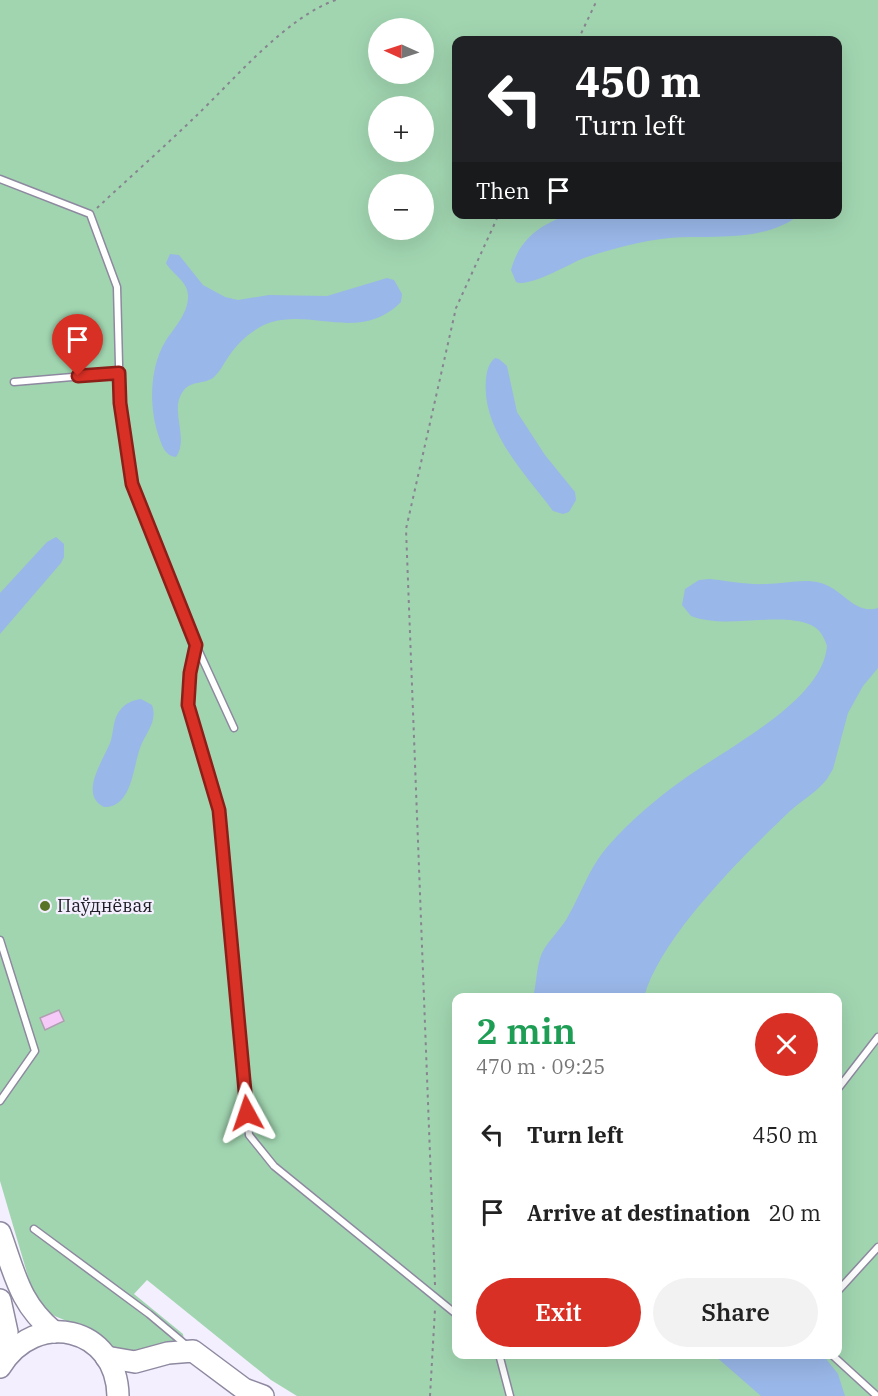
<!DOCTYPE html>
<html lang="en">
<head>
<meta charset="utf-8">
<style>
	body { margin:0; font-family:"IBM Plex Serif",serif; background:#f2f2f2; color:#222; height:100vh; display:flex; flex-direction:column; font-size:22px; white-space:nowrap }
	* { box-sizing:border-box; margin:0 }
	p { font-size:20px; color:#767676 }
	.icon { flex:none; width:33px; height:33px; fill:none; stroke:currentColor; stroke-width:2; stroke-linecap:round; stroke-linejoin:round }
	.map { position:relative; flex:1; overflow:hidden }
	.details { position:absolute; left:452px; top:993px; width:390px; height:366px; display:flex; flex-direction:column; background:#fff; border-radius:12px; box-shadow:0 6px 24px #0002 }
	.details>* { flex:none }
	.banner { position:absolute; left:452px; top:36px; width:390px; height:183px; border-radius:12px; box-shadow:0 6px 24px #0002; background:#202124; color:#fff; overflow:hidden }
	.needle { width:39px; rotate:273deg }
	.fabs { position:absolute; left:368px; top:18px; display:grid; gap:12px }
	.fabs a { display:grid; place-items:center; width:66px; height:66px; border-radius:50%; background:#fff; box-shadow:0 6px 24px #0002; font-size:30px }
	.pin { position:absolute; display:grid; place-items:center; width:51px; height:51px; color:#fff; margin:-62px -26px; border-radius:50% 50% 50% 0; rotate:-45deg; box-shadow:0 0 6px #0007 }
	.pin .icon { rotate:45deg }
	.me { position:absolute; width:66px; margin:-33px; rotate:355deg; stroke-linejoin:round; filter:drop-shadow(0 0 4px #0008) }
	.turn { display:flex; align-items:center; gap:21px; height:126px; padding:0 24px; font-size:27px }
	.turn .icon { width:78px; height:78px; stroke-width:2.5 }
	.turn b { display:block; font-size:42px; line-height:51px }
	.then { display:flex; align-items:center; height:57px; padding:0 24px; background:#0003; gap:12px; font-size:22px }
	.round { display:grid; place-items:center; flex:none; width:63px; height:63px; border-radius:32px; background:#f2f2f2 }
	.head { display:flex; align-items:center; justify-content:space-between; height:102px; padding:0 24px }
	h1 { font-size:36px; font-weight:600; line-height:45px; color:#1e9e55 }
	.cta { display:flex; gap:12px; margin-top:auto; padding:12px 24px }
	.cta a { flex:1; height:69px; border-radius:36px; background:#d93025; color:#fff; font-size:24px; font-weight:600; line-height:69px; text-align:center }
	.cta a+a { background:#f2f2f2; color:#222 }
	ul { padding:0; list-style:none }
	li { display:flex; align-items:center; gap:18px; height:78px; padding:0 24px }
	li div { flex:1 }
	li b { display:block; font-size:22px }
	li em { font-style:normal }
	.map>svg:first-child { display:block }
</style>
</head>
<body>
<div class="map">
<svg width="878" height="1396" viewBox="0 0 878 1396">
	<rect width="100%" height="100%" fill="#f3effe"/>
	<!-- green -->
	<path fill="#a1d5b0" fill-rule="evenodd" d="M0,0H878V1396H297L271,1380L147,1280L134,1294L183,1334L184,1341L124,1356L76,1325L50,1314L43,1307L32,1290L0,1181ZM378,28H423V74H378ZM456,40H837V214H456ZM378,106H423V152H378ZM378,184H423V230H378ZM456,998H837V1354H456Z"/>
	<!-- water -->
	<g fill="#99b7e8">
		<path d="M568,215V214L799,215C764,243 711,235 669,238C641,241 611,249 584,258C569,264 529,288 516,282L511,270C519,240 539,225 568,215Z"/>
		<path d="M170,254L179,255L203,285L225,297L238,300L269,295L327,296L387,278L394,280L402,294L401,302C361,342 315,310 272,322C255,327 239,341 229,356C224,363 220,372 213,378C204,384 191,381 184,390C168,410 190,437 176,457C165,456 162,446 159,437C149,409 149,369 165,342C173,329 188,314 188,297C189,282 173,275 166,263Z"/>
		<path d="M495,358L499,359L507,366L517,412L545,455L575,492L576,500L569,512L563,514L553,511C525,473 481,430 486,379C487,371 488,364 495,358Z"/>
		<path d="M56,537L64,544V557L61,563L0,634V593L47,542Z"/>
		<path d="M710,579C729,581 747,585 766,584C784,584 803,578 821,583C843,589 854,615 878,608V668L863,686L848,713L833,769L827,779C816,793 802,800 789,812C743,856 661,936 644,997H533C537,983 536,967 542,953C548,941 559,931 566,920C581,895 589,867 609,845C631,820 657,798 684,779C725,749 823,701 827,646C824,637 820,629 811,625C778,611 727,630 691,616L682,605L685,589L699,580Z"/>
		<path d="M141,699L152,705C158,722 146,732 140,748C133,767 132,808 104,807C77,794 106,757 111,740C114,729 113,718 121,709C126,703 133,700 141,699Z"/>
		<path d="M714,1355H823L838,1374L845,1396H761Z"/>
	</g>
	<!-- building -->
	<path fill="#f5caf8" stroke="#b09eb1" stroke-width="1.5" d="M59,1010L64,1021L45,1030L40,1018Z"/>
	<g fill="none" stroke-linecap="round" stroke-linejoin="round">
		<!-- lane casing -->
		<g stroke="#8e89a0" stroke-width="9">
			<g id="lane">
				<path d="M0,179L90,214L117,287L120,403L132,484L196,645L234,728"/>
				<path d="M14,382L119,373"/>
				<path d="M196,645L190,673L188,705L219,810L249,1135L274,1166L456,1314"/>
				<path d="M0,940L35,1051L0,1101"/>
				<path d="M837,1090L878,1037"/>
				<path d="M34,1229L149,1314L186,1345"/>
				<path d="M837,1292L878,1247"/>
				<path d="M499,1354L510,1396"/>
				<path d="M831,1354L877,1396"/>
			</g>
		</g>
		<!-- highway casing -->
		<g stroke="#8e89a0" stroke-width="24">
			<g id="highway">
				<path d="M0,1233C15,1274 19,1303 54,1332"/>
				<path d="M0,1300L7,1332L6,1357"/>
				<path d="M106,1357L135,1362L168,1353L193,1351L244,1389L263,1396"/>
				<path d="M0,1367C36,1308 117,1327 118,1396"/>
			</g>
		</g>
		<!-- path -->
		<g stroke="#878490" stroke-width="2" stroke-dasharray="3 4.5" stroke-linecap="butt">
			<path d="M578,40L597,0"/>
			<path d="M97,208C129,178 163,148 195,117C233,81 286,17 336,0"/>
			<path d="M435,1285L406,529L456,308L499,214"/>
			<path d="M430,1396L435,1309"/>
		</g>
		<!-- lane -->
		<use href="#lane" stroke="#fff" stroke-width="6"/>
		<!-- highway -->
		<use href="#highway" stroke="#fff" stroke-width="21"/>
	</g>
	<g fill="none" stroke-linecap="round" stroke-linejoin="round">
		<!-- route casing -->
		<g stroke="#8d1f18" stroke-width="15">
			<path id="route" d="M78,376L119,373L120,403L132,484L196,645L190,673L188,705L219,810L247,1113"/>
		</g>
		<!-- route -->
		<use href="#route" stroke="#d93025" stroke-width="10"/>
	</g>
	<!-- markers -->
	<circle fill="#5a7427" stroke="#f3effe" stroke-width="2" cx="45" cy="906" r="6"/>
	<g text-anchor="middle" stroke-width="4.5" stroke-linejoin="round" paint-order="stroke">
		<!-- poi labels -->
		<g font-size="18" fill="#1f1d26" stroke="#f3effe" text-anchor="start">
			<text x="57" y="912">Паўднёвая</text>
		</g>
	</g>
</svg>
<div class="fabs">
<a><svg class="needle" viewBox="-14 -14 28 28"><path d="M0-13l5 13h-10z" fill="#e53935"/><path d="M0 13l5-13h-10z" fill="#767676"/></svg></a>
<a>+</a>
<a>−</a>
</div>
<div class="pin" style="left:78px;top:376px;background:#d93025"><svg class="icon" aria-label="arrive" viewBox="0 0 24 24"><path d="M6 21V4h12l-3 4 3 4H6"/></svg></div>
<svg class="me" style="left:247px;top:1113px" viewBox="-20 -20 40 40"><path d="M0-17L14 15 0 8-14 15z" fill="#d93025" stroke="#fff" stroke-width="4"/></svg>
<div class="banner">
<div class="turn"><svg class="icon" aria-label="left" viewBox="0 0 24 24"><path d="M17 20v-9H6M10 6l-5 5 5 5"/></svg><div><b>450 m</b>Turn left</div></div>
<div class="then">Then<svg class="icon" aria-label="arrive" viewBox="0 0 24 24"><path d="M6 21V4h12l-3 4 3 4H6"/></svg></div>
</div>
<section class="details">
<div class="head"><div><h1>2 min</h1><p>470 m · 09:25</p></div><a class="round" style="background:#d93025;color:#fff"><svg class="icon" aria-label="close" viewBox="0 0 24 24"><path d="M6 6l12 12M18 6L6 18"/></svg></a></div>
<ul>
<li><svg class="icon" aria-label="left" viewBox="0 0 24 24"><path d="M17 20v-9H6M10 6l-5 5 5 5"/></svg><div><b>Turn left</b></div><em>450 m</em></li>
<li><svg class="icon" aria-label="arrive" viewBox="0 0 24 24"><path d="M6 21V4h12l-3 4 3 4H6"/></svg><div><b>Arrive at destination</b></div><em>20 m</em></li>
</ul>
<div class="cta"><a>Exit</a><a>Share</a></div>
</section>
</div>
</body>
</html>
